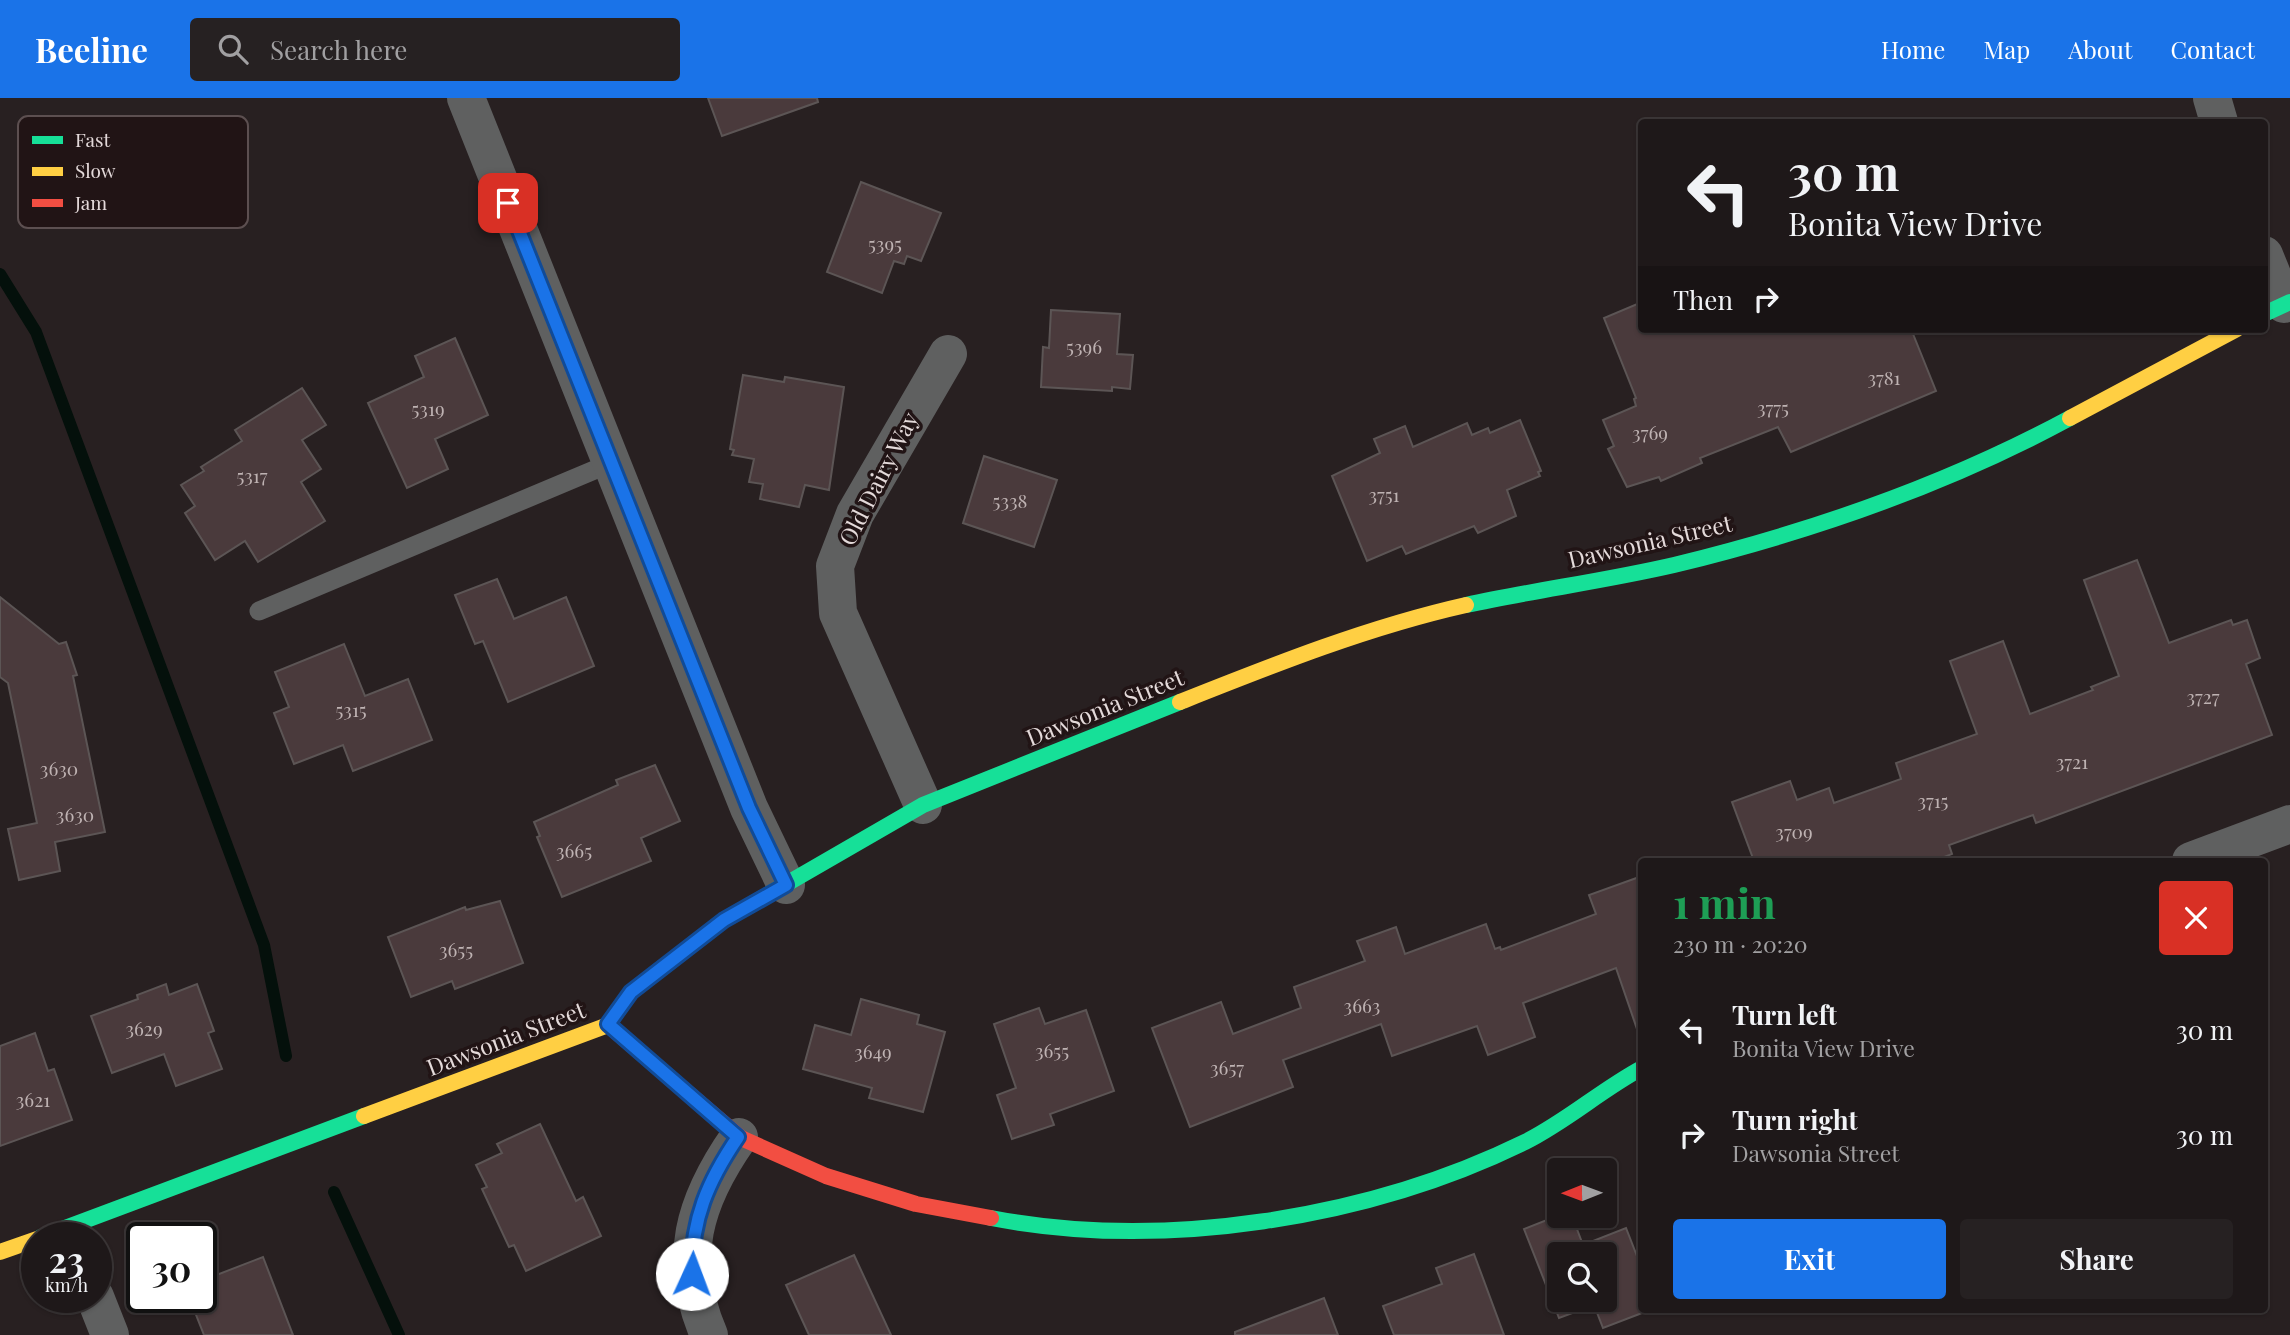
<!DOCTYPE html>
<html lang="en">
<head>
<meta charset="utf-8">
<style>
	body { margin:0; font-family:"Playfair Display",serif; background:#262122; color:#f1f3f6; height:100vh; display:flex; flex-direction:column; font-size:26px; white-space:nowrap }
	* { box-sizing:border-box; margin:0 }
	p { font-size:23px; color:#a1a0a2 }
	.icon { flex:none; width:38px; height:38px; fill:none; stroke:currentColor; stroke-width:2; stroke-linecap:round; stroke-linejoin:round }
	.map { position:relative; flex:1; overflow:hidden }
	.details { position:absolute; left:1638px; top:760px; width:630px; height:455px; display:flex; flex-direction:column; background:#1e1819; border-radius:7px; box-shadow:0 2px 5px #0004,0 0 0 2px #3c3738 }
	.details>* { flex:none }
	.banner { position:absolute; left:1638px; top:21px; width:630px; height:214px; border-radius:7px; box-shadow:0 2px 5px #0004,0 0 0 2px #3c3738; background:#1e1819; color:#f1f3f6; overflow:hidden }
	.needle { width:46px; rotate:269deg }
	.controls { position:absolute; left:1547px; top:1060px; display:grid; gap:14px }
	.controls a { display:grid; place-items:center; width:70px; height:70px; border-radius:7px; background:#1e1819; box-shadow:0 2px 5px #0004,0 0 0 2px #3c3738; font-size:35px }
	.speed { position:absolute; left:21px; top:1124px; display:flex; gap:14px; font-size:35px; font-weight:700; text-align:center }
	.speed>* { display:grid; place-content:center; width:91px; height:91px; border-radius:50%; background:#1e1819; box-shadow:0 2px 5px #0004,0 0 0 2px #3c3738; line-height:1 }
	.speed small { font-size:18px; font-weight:400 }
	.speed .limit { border:4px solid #111; border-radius:10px; background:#fff; color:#111 }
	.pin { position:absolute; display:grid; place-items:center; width:60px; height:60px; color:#fff; margin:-30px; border-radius:14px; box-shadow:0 4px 10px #0006 }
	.me { position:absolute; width:77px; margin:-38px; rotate:2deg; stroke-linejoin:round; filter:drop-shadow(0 0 5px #0008) }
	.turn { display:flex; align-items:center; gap:24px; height:147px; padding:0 35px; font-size:32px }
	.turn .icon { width:91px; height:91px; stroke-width:2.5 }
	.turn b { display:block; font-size:49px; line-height:60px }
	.then { display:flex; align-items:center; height:66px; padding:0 35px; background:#0003; gap:14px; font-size:26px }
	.round { display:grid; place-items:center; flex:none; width:74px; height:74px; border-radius:7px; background:#262122 }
	.overview { display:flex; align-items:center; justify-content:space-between; height:119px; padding:0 35px }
	h1 { font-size:42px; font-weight:700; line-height:52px; color:#1e9e55 }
	.primary-button { display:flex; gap:14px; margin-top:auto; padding:14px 35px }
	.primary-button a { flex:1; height:80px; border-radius:7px; background:#1a73e8; color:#fff; font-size:28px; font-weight:700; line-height:80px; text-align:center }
	.primary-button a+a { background:#262122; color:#f1f3f6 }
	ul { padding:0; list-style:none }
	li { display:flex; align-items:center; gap:21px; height:105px; padding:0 35px }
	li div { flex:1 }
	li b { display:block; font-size:26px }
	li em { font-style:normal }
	header { display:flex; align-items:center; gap:42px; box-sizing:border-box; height:98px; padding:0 35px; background:#1a73e8; color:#fff }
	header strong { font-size:33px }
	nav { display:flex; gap:38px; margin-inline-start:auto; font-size:24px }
	.search { width:490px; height:63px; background:#262122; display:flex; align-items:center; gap:18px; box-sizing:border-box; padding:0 24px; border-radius:7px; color:#a1a0a2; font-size:26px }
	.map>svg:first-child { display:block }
</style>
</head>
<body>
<header>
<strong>Beeline</strong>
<div class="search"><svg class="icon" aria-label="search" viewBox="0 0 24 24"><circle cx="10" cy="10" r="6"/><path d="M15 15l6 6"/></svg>Search here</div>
<nav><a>Home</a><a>Map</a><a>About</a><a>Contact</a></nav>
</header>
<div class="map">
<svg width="2290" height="1237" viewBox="0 0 2290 1237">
	<rect width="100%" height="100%" fill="#282021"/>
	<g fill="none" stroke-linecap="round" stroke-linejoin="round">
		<!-- stream -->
		<g stroke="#04100b" stroke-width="12">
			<path d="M0,176L36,234L264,847L286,958"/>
			<path d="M334,1094L399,1237"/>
		</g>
	</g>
	<!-- building -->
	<g fill="#4a3a3c" stroke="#5c5555" stroke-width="2" fill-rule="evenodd">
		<path d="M708,0H817L818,4L722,38Z"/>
		<path d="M861,84L941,115L921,163L907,158L904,166L894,163L882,195L827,174Z"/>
		<path d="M1642,204V231H1911L1936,293L1791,354L1778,329L1700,360L1702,365L1661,383L1659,379L1627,389L1608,351L1614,348L1603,322L1636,308L1634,301L1636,300L1604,220Z"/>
		<path d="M1051,212L1120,216L1117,256L1133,257L1130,291L1112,289V293L1041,289L1043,249L1049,250Z"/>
		<path d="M455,240L488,317L435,341L448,371L407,390L368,305L424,279L415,258Z"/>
		<path d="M743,277L784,284L785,279L844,289L829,392L805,387L799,409L760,401L763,386L749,384L754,361L732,357L734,352L730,351Z"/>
		<path d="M302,290L326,327L302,342L321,371L301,384L325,423L258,464L245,443L215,462L185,415L195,408L181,387L204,373L201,369L242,343L235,332Z"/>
		<path d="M1520,322L1541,373L1538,374L1540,378L1507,392L1516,418L1478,435L1474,428L1406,456L1402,448L1367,463L1332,378L1380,355L1374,341L1405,328L1413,349L1467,325L1472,337L1488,330L1490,335Z"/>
		<path d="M984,358L1057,382L1034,449L963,425Z"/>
		<path d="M2137,462L2169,545L2231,522L2233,527L2247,522L2260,560L2246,566L2272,637L2036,725L2033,717L1949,747L1952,756L1934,763H1754L1732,704L1790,683L1797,702L1829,690L1834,705L1901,681L1896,665L1977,636L1950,563L2003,543L2030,616L2093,592L2091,589L2119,578L2084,482Z"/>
		<path d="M497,481L514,521L566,499L594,568L508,604L483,543L475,546L455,497Z"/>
		<path d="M0,499L59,546L66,544L77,577L73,578L105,734L55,744L60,773L19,782L8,731L37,725L8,585L0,579Z"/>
		<path d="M344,546L365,598L408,581L432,642L353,673L343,647L294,666L274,615L289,609L275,574Z"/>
		<path d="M655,667L680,723L641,740L651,763L562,799L537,739L540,738L534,724L618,687L616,682Z"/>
		<path d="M1642,778V930L1637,931L1616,870L1523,905L1535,939L1488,957L1477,928L1392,958L1381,926L1283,962L1293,989L1190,1029L1152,930L1221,904L1233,936L1301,910L1294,889L1365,863L1357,843L1396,829L1405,856L1486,826L1495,851L1500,849L1501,852L1596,816L1589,797Z"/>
		<path d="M500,803L523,865L455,891L452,883L411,899L388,839L465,809L466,812Z"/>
		<path d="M166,886L169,897L197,886L214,933L208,935L222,971L176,988L164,956L112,975L91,918L138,901L137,897Z"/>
		<path d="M861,901L919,917L917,926L945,934L923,1014L869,1000L872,990L803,971L815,927L851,937Z"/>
		<path d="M1039,910L1045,926L1086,912L1114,993L1050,1016L1054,1027L1012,1041L997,997L1016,990L994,926Z"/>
		<path d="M35,935L48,973L54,971L72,1022L0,1048V948Z"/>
		<path d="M540,1026L576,1103L583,1099L601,1138L526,1173L514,1147L509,1149L482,1091L487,1089L476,1067L502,1055L497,1046Z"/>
		<path d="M1557,1118H1572L1583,1147L1626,1130L1642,1171V1215L1603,1230L1594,1207L1559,1220L1524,1131ZM1559,1157H1605V1202H1559Z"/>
		<path d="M1474,1156L1504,1237H1394L1383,1208L1442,1186L1436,1170Z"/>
		<path d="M854,1157L891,1237H809L786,1187Z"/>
		<path d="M263,1159L293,1237H204L189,1199H201V1183Z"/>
		<path d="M1324,1200L1338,1237H1235V1234Z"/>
	</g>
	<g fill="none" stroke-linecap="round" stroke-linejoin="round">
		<!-- lane -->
		<path stroke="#5f6060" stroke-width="19" d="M259,513L611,365"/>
		<!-- street -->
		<g stroke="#5f6060" stroke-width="38">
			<path d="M466,0L749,710L786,787"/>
			<path d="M2212,0L2219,24"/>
			<path d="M2264,157L2284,206"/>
			<path d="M923,707L838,515L835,468L855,416L948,256"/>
			<path d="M2191,763L2290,726"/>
			<path d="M95,1199L110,1237"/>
			<path d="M709,1237C676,1161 694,1103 739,1039"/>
		</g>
		<!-- fast -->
		<g stroke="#16e098" stroke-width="16">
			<path d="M2264,216L2290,204"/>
			<path d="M1466,507C1535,492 1605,483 1674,467C1810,434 1946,387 2070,320"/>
			<path d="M652,878L724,822L923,707L1180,604"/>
			<path d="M991,1120C1163,1153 1368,1121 1525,1044C1567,1023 1601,992 1642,970"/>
			<path d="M41,1139L364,1018"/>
		</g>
		<!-- slow -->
		<g stroke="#ffcf43" stroke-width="16">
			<path d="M2070,320L2237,231"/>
			<path d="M1180,604C1273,567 1368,529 1466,507"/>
			<path d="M364,1018L608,927L631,894L652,878"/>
			<path d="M0,1154L37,1141"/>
		</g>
		<!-- jam -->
		<path stroke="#f24e42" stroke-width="16" d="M608,927L741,1040L826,1078L916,1106L991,1120"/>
	</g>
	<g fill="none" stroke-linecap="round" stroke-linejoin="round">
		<!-- route casing -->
		<g stroke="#114b97" stroke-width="18">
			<path id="route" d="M508,105L749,710L786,787L724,822L631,894L608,926L738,1039C708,1083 691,1122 692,1176"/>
		</g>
		<!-- route -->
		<use href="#route" stroke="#1a73e8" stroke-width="12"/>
	</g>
	<g text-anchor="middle" stroke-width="7" stroke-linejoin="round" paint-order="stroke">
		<!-- number labels -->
		<g font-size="19" fill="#beb2b2">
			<text x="885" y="153">5395</text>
			<text x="1084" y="256">5396</text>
			<text x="1884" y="287">3781</text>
			<text x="1773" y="317">3775</text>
			<text x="428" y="318">5319</text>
			<text x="1650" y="342">3769</text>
			<text x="252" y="385">5317</text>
			<text x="1384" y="404">3751</text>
			<text x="1010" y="410">5338</text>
			<text x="2203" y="606">3727</text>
			<text x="351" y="619">5315</text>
			<text x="2072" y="671">3721</text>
			<text x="59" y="678">3630</text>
			<text x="1933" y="710">3715</text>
			<text x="75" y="724">3630</text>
			<text x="1794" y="741">3709</text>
			<text x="574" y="760">3665</text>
			<text x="456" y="859">3655</text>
			<text x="1362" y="915">3663</text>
			<text x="144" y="938">3629</text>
			<text x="1052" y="960">3655</text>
			<text x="873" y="961">3649</text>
			<text x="1227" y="977">3657</text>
			<text x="33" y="1009">3621</text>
		</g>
		<!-- street labels -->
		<g font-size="23" fill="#e4dada" stroke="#211415">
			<text transform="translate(879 381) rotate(-63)" y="8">Old Dairy Way</text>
			<text transform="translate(1650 444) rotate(-13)" y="8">Dawsonia Street</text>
			<text transform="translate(1105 610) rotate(-22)" y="8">Dawsonia Street</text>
			<text transform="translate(506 941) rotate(-21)" y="8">Dawsonia Street</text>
		</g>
	</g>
	<!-- legend -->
	<rect x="18" y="18" width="230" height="112" rx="10" fill="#211415" stroke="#5c4f50" stroke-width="2"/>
	<rect x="32" y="38" width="31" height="8" fill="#16e098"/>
	<rect x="32" y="69" width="31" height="9" fill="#ffcf43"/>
	<rect x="32" y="101" width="31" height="8" fill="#f24e42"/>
	<g font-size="19" fill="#e4dada">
		<text x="75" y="49">Fast</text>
		<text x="75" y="80">Slow</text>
		<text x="75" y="112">Jam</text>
	</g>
</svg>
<div class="controls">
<a><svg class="needle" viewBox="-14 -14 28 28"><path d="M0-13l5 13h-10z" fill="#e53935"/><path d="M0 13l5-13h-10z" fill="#a1a0a2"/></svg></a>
<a><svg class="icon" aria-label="search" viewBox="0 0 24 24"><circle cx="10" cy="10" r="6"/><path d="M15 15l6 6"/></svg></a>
</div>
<div class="speed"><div>23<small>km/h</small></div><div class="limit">30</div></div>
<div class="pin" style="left:508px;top:105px;background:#d93025"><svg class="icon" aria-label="arrive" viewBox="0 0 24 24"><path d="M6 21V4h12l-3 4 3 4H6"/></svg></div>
<svg class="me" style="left:692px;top:1176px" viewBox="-20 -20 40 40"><circle r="19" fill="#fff"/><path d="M0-13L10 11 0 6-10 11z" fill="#1a73e8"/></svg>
<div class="banner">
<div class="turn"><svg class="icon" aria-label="left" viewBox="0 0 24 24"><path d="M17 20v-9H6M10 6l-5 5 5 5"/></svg><div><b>30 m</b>Bonita View Drive</div></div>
<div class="then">Then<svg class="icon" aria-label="right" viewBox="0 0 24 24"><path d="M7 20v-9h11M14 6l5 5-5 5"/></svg></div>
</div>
<section class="details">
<div class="overview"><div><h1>1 min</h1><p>230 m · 20:20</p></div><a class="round" style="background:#d93025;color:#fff"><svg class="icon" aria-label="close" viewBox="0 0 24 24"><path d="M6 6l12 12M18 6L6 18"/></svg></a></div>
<ul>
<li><svg class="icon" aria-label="left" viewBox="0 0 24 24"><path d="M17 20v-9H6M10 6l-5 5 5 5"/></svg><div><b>Turn left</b><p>Bonita View Drive</p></div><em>30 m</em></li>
<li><svg class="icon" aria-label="right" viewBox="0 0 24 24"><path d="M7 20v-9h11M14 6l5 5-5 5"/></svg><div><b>Turn right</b><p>Dawsonia Street</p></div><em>30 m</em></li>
</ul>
<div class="primary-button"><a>Exit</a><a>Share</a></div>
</section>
</div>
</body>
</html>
